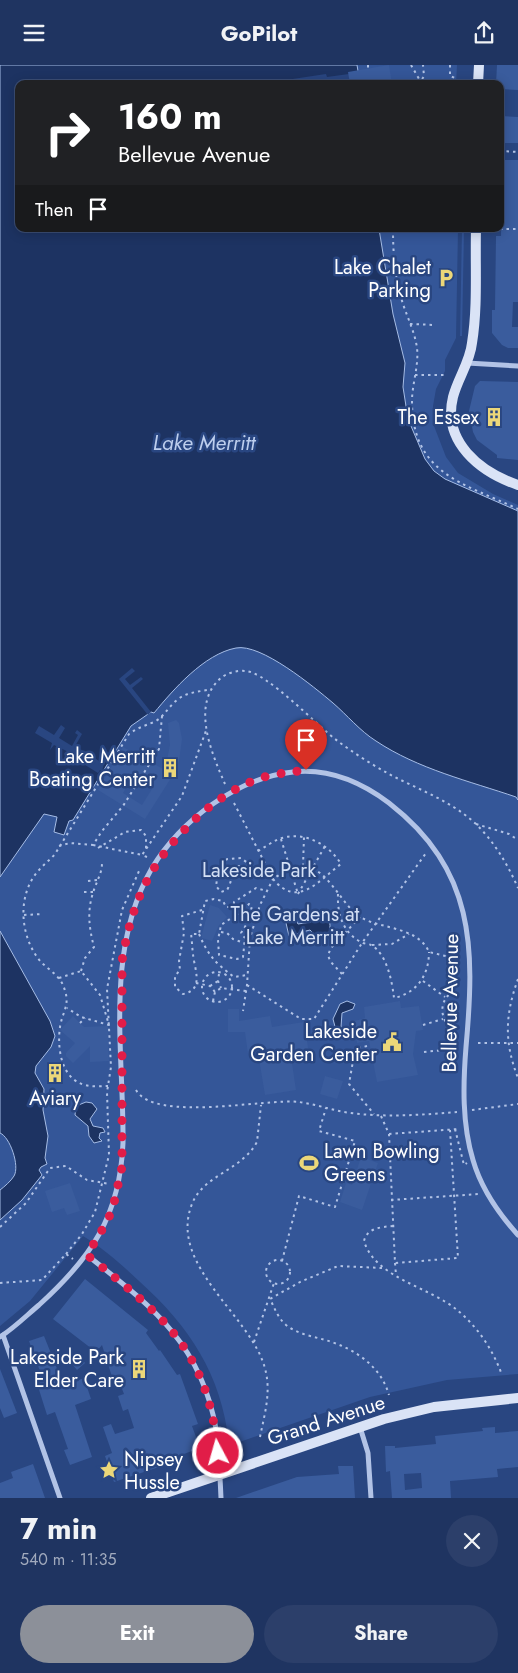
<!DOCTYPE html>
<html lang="en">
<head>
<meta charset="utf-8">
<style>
	body { margin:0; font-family:Jost,sans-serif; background:#2c3f6a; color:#f1f3f6; height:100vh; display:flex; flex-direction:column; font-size:19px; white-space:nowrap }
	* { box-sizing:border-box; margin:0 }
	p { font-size:16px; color:#a1aabd }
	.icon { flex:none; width:28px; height:28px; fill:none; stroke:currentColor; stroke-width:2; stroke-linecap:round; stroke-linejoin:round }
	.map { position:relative; height:1433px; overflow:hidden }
	.details { display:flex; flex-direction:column; background:#1f3461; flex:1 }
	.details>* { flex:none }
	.guide { position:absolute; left:15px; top:15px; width:489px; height:152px; border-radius:10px; box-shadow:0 2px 12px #0003,0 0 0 1px #3c4f76; background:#202124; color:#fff; overflow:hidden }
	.pin { position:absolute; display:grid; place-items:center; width:42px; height:42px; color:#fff; margin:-51px -21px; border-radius:50% 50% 50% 0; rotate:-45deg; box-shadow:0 0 5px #0007 }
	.pin .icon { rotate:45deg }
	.me { position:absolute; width:55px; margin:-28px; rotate:354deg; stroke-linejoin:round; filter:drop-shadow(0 0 4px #0008) }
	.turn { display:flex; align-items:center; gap:18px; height:105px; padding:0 20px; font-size:22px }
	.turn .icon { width:65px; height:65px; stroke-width:2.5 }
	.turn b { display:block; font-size:35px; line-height:42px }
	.then { display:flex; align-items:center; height:48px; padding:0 20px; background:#0003; gap:10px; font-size:19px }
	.round { display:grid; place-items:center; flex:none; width:52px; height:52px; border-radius:26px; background:#2c3f6a }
	.headline { display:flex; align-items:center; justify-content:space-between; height:85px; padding:0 20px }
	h1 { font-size:30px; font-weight:700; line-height:38px }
	.primary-button { display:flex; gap:10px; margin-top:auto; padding:10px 20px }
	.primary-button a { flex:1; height:58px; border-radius:30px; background:#8c9099; color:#fff; font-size:20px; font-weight:700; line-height:58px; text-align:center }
	.primary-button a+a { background:#2c3f6a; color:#f1f3f6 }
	header { display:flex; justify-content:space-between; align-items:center; height:65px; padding:0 20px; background:#1f3461; font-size:22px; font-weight:700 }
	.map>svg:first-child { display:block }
</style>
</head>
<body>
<header><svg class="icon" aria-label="menu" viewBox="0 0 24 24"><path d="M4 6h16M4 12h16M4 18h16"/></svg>GoPilot<svg class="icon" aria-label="share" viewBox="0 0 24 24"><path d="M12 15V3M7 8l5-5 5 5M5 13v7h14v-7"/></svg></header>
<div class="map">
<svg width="518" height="1433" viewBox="0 0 518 1433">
	<rect width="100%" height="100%" fill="#294681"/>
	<!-- green -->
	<g fill="#345698">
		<path d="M0,0H457L456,19H19V164H458L456,273L445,295V306L436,324L433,341L434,361L446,392L458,408L493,429L518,440V1309L447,1315L370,1332L231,1380L229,1378C221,1309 190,1262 139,1216C121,1199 104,1184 83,1171L30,1236L0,1261Z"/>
		<path d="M462,164H464L462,271H460Z"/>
	</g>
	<!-- water -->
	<g fill="#1d3362" stroke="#a6bde6">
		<path d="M0,0H357L358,6L350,19H19V164H379L393,249L405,298L403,322L408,354L425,394L434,406L445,414L518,446V735L516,732C469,716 418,704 376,676C360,666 347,650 333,638C314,622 261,578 236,583C204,589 173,625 154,648L151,647L131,661L73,755L69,756L64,770L54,767L57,752L44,749L0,812Z"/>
		<path d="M323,846C330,854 332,860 328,871L315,870L310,865L298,868L294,874L289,871L286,858L295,853L298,859L311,857L312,850Z"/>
		<path d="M0,866L50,956L55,971L51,982L36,1001L35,1008L44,1024L43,1045L48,1071L45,1093L47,1099L41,1102L39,1105L42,1110L22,1135L0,1155V1125C4,1122 11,1116 14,1111C20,1101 10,1072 0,1068Z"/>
		<path d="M347,936L355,939L353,944L342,948L341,962L343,971L338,973L333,954L340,939Z"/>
		<path d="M86,1037L92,1038L97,1044L90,1054L93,1061L103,1063L105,1067L100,1068L99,1073L102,1076L94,1078L89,1071L88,1061L75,1050L76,1041Z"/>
	</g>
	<!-- pier -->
	<g fill="#294681">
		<path d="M326,9L327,12L349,9L350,19H287L286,15Z"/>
		<path d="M132,603L135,606L125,614L130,620L141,612L143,614L132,623L151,647L148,650L119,614Z"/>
		<path d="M61,660L65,663L59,673L72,681L78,670L75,668L77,665L82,669L74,683L78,685L80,684L104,699L102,706L100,705L98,708L74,693L75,690L54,680L50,685L52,678L35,668L39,661L54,670Z"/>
	</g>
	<!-- building -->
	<g fill="#3a5c9d" fill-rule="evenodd">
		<path d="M389,0L392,19H350L348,7Z"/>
		<path d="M497,0H518V25L500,24V19H496Z"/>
		<path d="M500,51L518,52V78H500Z"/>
		<path d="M502,95H518V237H513L512,262H518V283H508L502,280L492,268V245H495L496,171H501Z"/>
		<path d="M480,316L518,317V395L497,393V390L477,375L473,367L469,346L475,321Z"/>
		<path d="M176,655L179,658L182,674L179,696L171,713L145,754L98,725L123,682L165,705L170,680L168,658ZM132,712L152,724L142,740L123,728Z"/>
		<path d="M210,840L219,843L227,852L219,860L212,876L202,873V869Z"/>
		<path d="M400,936L401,943L419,941L423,965L416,966L413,989L418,1010L377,1017L369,976L357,978L355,956L365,953L364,942Z"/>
		<path d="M228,944H239V956L270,951L272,962L304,957L309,989L291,992L296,1025L265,1030L258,988L248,989L245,967H228Z"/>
		<path d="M73,951L84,962L108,961L109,996L90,997V981L73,998L66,991V988L75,978L60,965Z"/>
		<path d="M51,1000H62L63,1009L58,1016H52L47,1010L48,1004Z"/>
		<path d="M325,1011L343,1016L337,1034L320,1029Z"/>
		<path d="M361,1092L378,1098L362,1145L340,1137L346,1118L352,1120Z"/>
		<path d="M70,1118L80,1146L67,1150L64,1143L52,1147L45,1126Z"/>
		<path d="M85,1214L148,1265L146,1268L159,1286L160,1285L177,1310L180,1309L198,1359L192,1361L200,1383L173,1393L174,1397L114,1417L105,1391L112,1388L103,1362L111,1359L115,1369L134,1363L128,1344L123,1346L118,1331L124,1329L117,1311L112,1312L102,1280L96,1287L53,1254Z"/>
		<path d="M44,1271L64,1321L84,1313L91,1334L75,1340L92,1392L70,1400L64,1385L68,1384L55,1347L47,1350L35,1312L41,1309L29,1276Z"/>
		<path d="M76,1287L85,1298L77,1305L68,1294Z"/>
		<path d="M0,1304L17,1348L4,1353L0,1343Z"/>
		<path d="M495,1362V1368L518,1366V1402L497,1404L498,1412L450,1416L451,1433H392L390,1406L386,1407L385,1381H395V1383L436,1379L435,1371L483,1366L482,1363ZM421,1408L422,1423L405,1425L404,1409Z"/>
		<path d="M33,1399L45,1433H0V1418L13,1413L11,1407Z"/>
		<path d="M338,1401H353L355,1433H236L297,1412L339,1409Z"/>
	</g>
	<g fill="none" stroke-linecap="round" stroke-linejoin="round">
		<!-- path -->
		<g stroke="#b2c3e6" stroke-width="2" stroke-dasharray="2.5 4" stroke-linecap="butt">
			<path d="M368,0V3"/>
			<path d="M411,0L422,19"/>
			<path d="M450,0V11L455,13"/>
			<path d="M404,19L421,16L424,11L423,0"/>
			<path d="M500,86L518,87"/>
			<path d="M393,164C393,190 395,214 403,239C408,254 415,268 417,283C419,301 412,319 412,336C412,409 463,418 518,444"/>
			<path d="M500,164H518"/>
			<path d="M410,259L435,260"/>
			<path d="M415,310H446"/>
			<path d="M225,719C212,689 190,639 221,613C227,608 237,605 246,606C267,608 316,659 335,674C352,687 371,699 389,709C419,725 452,736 477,760C495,778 508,800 518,823"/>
			<path d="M234,738L273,814L260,840L250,873L247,920L243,946"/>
			<path d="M476,759L509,769L518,775"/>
			<path d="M281,774L298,829"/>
			<path d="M93,780L142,790"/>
			<path d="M59,781L70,778L93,780L102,766L123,741L159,684L162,651"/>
			<path d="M98,783L125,767L141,765L146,771V784"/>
			<path d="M258,786C265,782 272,777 279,774C303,765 329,779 341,799C318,816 298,844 273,814C285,806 298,797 312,803C333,813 343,842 362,853C382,864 418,862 429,887L458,894"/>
			<path d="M147,792L142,790L182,731L207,663"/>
			<path d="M303,801L304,772"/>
			<path d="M253,802L237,801C231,809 232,817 227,825L221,827L216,821L218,808L227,794L241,793L253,802L268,805"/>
			<path d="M88,816L97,815"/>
			<path d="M84,827H93"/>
			<path d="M298,829L325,781"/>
			<path d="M338,829C337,849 343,869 363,878C366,879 369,879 371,880C387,889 392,916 394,933C417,928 429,910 429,887"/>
			<path d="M202,845L182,851L184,868L179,896L180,905L175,911V922L183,929C205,925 194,903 193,889C192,882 192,875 191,869H199L205,836L214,834L223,836L226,842H233"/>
			<path d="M24,850L43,849"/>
			<path d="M233,852L239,850L249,839L252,841L248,857L241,868L245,873L243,892L237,894L219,890L218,875L221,860L233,852L234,837L256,823L267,826"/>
			<path d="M221,867L227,868L233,874L244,878"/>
			<path d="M199,869C208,890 215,898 234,912L247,910"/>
			<path d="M372,880L392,879L409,869"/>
			<path d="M81,906L85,893L94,882C89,863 87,846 93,828C96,817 102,809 102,798"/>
			<circle cx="217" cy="922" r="15"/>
			<path d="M219,909L218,916L221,923"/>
			<path d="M342,909L330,896L328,890L331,883L360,852"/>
			<path d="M59,913L81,906L100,930L109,960L81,952L67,943"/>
			<path d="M518,914C505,950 504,977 518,1013"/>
			<path d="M423,916L445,932"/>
			<path d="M196,918L210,921L215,927L221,923L246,926"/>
			<path d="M247,920L301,954H314L362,878L426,788"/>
			<path d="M210,921L218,916"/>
			<path d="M213,936L215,927"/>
			<path d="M80,958L85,953"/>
			<path d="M423,960L443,954"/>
			<path d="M454,966C438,954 438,933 457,924"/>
			<path d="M478,978H518"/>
			<path d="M367,981L359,983L353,996L349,1019L374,1049"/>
			<path d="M424,987L453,984"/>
			<path d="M108,1021C101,1021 92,1022 85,1020C61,1014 57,983 60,962C62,948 70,940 65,926C62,912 50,906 41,897C20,873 16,830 39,805C44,799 50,795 55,789L129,669C137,663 144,661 154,657C164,652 168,642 177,635C186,627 199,627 211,624"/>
			<path d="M136,1025C155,1058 266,1033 299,1037C314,1039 329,1044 344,1047C381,1053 420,1050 457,1047"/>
			<path d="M472,1045L518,1039"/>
			<path d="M381,1051L389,1069L395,1198L458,1193L450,1065"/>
			<path d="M455,1064L464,1100L467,1098"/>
			<path d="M389,1069L459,1064"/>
			<path d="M391,1135L479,1129"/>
			<path d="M393,1161C381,1162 367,1163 364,1176C375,1213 430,1222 457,1245C478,1262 493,1285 502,1310"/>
			<path d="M0,1162L26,1138L50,1103L66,1101L87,1115L110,1119"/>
			<path d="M66,1189L82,1169L95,1147L109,1090L107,1027L111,1002L107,924L122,845L139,806"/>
			<circle cx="278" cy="1207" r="12"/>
			<path d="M282,1196L299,1131L335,1142L355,1076L319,1066L326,1043"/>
			<path d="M395,1198L396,1210"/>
			<path d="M382,1203L338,1201L300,1217L270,1234C275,1244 278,1253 286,1260C297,1269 312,1271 325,1275C354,1283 381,1301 389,1330"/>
			<path d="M0,1218L42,1215L66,1189L73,1194"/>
			<path d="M254,1277L274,1218"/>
			<path d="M260,1372C265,1347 272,1325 264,1300C248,1249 168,1199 192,1139C203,1110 241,1106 257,1077L261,1040"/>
		</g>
		<!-- street -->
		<g stroke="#b2c3e6" stroke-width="5">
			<path d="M467,298L518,301"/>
			<path d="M87,1190C151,1241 201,1278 216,1364C219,1387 220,1410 221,1433"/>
			<path d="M3,1270L60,1433"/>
			<path d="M0,1272C14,1263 26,1251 39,1240C91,1193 120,1151 123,1078C124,987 104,886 152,803C181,755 237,713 293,707C329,703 361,717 389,738C475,805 475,882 466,982C463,1019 462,1059 473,1095C481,1123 499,1149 518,1170"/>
			<path d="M360,1362L368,1388L371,1433"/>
		</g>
		<!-- secondary -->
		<g stroke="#dae3f6" stroke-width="10">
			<path d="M478,19L479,0"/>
			<path d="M476,164C475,201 478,241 472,278C470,297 458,313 453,332C442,377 480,407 518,420"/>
			<path d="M151,1433L384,1354L434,1342L518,1333"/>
		</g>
	</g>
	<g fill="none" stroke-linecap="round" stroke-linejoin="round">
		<!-- route -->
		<path stroke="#e11d48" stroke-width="9" stroke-dasharray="0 16.2" d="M218,1388C208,1284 163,1251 87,1190L108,1155L114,1138L122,1102V896C133,831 153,792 202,748C221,732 244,717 268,711C281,708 293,707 306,705"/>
	</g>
	<!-- icons -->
	<defs>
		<g id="parking-bare" transform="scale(1.5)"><path d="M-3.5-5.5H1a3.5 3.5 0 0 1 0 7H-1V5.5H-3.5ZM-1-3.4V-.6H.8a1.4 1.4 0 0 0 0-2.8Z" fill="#ecd779" stroke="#294681" stroke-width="2.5" paint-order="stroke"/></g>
		<g id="building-bare" transform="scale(1.5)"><path d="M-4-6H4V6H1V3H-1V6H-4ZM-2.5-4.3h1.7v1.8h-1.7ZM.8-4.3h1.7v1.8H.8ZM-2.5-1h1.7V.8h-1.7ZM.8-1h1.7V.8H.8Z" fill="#ecd779" stroke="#294681" stroke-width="2.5" paint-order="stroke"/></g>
		<g id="civic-bare" transform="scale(1.5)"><path d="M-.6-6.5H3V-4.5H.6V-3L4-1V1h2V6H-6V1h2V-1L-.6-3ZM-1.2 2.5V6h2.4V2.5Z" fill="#ecd779" stroke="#294681" stroke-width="2.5" paint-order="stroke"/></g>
		<g id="stadium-bare" transform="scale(1.5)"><path d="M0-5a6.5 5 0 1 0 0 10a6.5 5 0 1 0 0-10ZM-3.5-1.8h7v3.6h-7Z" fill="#ecd779" stroke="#294681" stroke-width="2.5" paint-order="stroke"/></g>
		<g id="sight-bare" transform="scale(1.5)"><path d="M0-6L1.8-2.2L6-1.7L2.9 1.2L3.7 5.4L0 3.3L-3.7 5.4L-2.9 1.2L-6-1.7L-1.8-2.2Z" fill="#ecd779" stroke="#294681" stroke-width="2.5" paint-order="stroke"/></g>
	</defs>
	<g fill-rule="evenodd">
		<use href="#parking-bare" x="446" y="213"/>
		<use href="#building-bare" x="494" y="352"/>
		<use href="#building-bare" x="170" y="703"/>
		<use href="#civic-bare" x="392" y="977"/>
		<use href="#building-bare" x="55" y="1008"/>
		<use href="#stadium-bare" x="309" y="1098"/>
		<use href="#building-bare" x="139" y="1304"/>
		<use href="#sight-bare" x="109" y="1405"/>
	</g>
	<g text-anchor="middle" stroke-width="5" stroke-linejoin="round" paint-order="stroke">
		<!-- poi labels -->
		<g font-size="20" fill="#fff" stroke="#294681" text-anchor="end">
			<text x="431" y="209">Lake Chalet<tspan x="431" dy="23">Parking</tspan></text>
			<text x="479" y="359">The Essex</text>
			<text x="155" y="698">Lake Merritt<tspan x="155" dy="23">Boating Center</tspan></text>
			<text x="377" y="973">Lakeside<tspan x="377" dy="23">Garden Center</tspan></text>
			<text x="55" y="1040" text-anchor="middle">Aviary</text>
			<text x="324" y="1093" text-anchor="start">Lawn Bowling<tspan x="324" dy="23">Greens</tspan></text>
			<text x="124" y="1299">Lakeside Park<tspan x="124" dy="23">Elder Care</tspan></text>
			<text x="124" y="1401" text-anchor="start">Nipsey<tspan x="124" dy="23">Hussle</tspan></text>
		</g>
		<!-- park labels -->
		<g font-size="20" fill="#d4e0f5" stroke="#294681">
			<text x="259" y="812">Lakeside Park</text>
			<text x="295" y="856">The Gardens at<tspan x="295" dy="23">Lake Merritt</tspan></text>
		</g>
		<!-- street labels -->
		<g font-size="20" fill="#fff" stroke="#294681">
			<text transform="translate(450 938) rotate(-89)" y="7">Bellevue Avenue</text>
			<text transform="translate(326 1355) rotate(-18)" y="7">Grand Avenue</text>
		</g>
		<!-- water labels -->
		<g font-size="21" font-style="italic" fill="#bdceed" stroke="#294681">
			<text x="204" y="385">Lake Merritt</text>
		</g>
	</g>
</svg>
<div class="pin" style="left:306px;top:705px;background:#d93025"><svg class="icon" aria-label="arrive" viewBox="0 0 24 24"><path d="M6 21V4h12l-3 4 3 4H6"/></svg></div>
<svg class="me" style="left:218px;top:1388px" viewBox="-20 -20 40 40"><circle r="17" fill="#e11d48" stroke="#fff" stroke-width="3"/><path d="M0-11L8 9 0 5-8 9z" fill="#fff"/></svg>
<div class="guide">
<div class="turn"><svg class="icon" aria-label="right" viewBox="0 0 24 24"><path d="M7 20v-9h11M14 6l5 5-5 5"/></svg><div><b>160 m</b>Bellevue Avenue</div></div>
<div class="then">Then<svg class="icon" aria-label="arrive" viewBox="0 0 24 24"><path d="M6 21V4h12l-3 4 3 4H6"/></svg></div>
</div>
</div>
<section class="details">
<div class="headline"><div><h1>7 min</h1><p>540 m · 11:35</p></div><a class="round"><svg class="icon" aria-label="close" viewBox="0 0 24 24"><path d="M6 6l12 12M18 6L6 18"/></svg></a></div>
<div class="primary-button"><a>Exit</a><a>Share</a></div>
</section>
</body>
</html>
